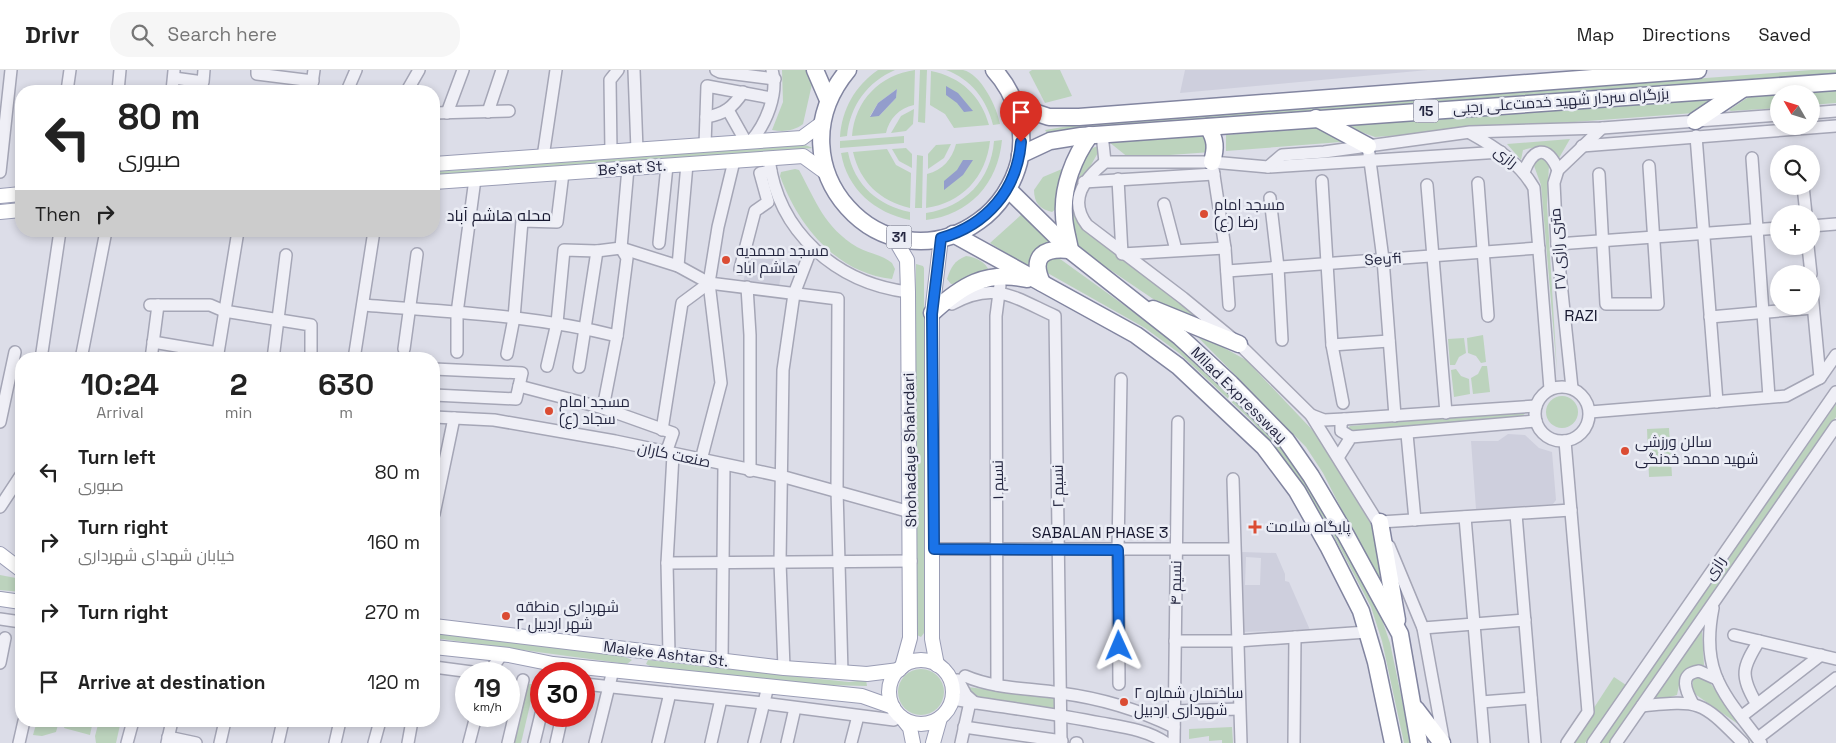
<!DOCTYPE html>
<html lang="en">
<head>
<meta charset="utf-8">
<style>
	body { margin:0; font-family:"Space Grotesk",Cairo,sans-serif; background:#f6f6f6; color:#222; height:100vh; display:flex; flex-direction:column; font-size:19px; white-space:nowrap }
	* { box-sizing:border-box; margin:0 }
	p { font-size:16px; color:#767676 }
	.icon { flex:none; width:28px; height:28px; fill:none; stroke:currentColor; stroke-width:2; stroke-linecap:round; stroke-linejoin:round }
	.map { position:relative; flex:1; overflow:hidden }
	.details { position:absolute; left:15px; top:282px; width:425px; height:375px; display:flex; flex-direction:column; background:#fff; border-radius:20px; box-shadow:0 2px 8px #0003 }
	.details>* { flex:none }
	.hud { position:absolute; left:15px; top:15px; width:425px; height:152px; border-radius:20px; box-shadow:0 2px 8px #0003; background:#fff; color:#222; overflow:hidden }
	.needle { width:32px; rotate:309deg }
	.controls { position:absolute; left:1770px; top:15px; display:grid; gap:10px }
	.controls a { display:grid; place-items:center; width:50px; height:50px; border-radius:50%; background:#fff; box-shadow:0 2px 8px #0003; font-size:25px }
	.speed { position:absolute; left:455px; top:592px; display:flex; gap:10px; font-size:25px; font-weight:700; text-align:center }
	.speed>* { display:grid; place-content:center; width:65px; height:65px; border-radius:50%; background:#fff; box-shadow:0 2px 8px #0003; line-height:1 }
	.speed small { font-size:12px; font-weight:400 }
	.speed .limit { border:8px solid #d22; background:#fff; color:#111 }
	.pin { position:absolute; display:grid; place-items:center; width:42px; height:42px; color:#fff; margin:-51px -21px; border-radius:50% 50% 50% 0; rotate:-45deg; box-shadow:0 0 5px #0007 }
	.pin .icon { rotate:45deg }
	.me { position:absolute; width:55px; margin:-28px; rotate:359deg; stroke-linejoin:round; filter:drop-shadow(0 0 4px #0008) }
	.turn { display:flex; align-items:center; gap:18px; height:105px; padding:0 20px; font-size:22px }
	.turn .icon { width:65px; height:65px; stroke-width:2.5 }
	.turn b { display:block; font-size:35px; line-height:42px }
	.then { display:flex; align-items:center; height:48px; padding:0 20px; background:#0003; gap:10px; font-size:19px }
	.eta { display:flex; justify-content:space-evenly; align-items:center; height:85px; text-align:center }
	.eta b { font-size:30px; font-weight:700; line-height:35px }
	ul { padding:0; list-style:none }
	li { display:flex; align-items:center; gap:15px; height:70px; padding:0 20px }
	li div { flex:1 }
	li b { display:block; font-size:19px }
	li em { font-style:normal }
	header { display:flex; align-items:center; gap:30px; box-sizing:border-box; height:70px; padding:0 25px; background:#fff; border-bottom:1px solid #e0e0e0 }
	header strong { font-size:24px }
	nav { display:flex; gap:28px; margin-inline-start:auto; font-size:18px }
	.search { width:350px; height:45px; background:#f6f6f6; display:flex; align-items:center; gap:12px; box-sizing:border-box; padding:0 18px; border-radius:20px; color:#767676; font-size:19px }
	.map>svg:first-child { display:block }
</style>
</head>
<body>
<header>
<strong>Drivr</strong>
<div class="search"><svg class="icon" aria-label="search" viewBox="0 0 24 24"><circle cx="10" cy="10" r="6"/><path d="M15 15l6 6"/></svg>Search here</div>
<nav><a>Map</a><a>Directions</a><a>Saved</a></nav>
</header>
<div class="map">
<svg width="1836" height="673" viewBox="0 0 1836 673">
	<rect width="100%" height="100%" fill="#dcdde8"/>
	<!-- built -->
	<g fill="#cecfdd" fill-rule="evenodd">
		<path d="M1185,0H1428L1180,23Z"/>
		<path d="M750,178L785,185L778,221L743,214Z"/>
		<path d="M1508,364L1525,365L1539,378L1552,382L1556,430L1553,434L1476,439L1471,371H1498Z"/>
		<path d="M1242,482L1276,483L1285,504V511L1289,512L1310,560L1242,562ZM1246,487L1261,488L1260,515H1245Z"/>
	</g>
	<!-- green -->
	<g fill="#bcd3bd" fill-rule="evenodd">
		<path d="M782,0H807L812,14L803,54C794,61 784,62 772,60L783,32Z"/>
		<path d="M878,0H895C867,12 850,36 847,66L840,67C842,39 855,16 878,0Z"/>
		<path d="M915,0L914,35C899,38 889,49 886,63L852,66C855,30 880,5 915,0ZM897,19L896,28L879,46H870L878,33Z"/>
		<path d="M920,0H927L925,53L918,52Z"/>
		<path d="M946,0C951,0 958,0 963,0C981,4 997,37 1000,54L993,55C987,30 971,9 946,0Z"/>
		<path d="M1032,0H1060L1072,26L1045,33L1029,2Z"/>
		<path d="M1812,0H1836V3L1089,58L1047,63L1045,60L1075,55Z"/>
		<path d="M931,1C961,7 981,26 989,55L954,58L945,44L930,35Z"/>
		<path d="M1836,19V33L1811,35V24H1783Z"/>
		<path d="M1779,24V38L1731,41L1729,40L1750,26Z"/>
		<path d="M1716,29L1694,43L1375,67L1344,56Z"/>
		<path d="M914,39L913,54L906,61L891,63L901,46Z"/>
		<path d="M1314,58L1354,71L1226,81V65Z"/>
		<path d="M1210,65L1211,82L1129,88L1109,72Z"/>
		<path d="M904,66V73L840,78V71Z"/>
		<path d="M1570,69L1559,88C1549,76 1537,76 1523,80L1521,90L1507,74Z"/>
		<path d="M1002,70C998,114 969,145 926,150V143C965,137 991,110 994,71Z"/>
		<path d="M990,71C986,107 962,133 926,138L927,104C943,100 952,89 956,74Z"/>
		<path d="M951,74L944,88L928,99V84L936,75Z"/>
		<path d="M805,75L813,78L434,106V102Z"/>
		<path d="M1098,76L1100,79L1081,113L1076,147L1096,170L1147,205L1221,262L1165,237L1100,193L1077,174L1068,142L1085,88L1090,79Z"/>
		<path d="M906,78L912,84V98L899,91L892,79Z"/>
		<path d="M887,79L896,95L911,103L910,138C880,131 860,112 853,82Z"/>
		<path d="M848,82C854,115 879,136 910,142V150C875,143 847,119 841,83Z"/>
		<path d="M917,85L923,86L922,138H915Z"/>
		<path d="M1538,88L1545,89L1549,94L1547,135L1557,302L1541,115L1533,93Z"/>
		<path d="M795,99L799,100C816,131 824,157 857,177C867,183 883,185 892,193L895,199L892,209C836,203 798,155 780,106L781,102Z"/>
		<path d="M1062,99L1064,101L1057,138L1052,142C1040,139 1034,133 1034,120L1043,107Z"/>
		<path d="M1022,144L1051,173L1034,201L990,173Z"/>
		<path d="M966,186C975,187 986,192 989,201L963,213L951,214L947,209C951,197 954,191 966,186Z"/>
		<path d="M1056,186L1182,277L1270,362L1299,399L1377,535L1390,573L1411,673H1404L1382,571L1371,537L1327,453L1279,383L1253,352L1179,283L1145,258L1044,201L1043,192Z"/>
		<path d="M916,194L923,196L924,198V563L921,567L917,565L914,376Z"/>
		<path d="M1190,259L1246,290L1319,367L1372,456L1386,527L1323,403L1306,377Z"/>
		<path d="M1483,265L1486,292L1481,293L1476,286L1468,283L1467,268Z"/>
		<path d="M1464,268L1466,283L1459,287L1455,295H1450L1448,269Z"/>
		<path d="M1482,296H1487L1490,322L1473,324L1471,308L1478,304Z"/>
		<path d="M1456,299L1461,306L1469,309L1470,324L1454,327L1451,300Z"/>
		<circle cx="1562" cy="342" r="16"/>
		<path d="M1836,334V347L1609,673H1599Z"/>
		<path d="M1523,342L1525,343L1522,347L1349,362L1348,358L1350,356Z"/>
		<path d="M1669,358L1672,406L1649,407L1647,359Z"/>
		<path d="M0,505L21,509V522L0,520Z"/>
		<path d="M1702,560L1704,595L1695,596L1681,606L1677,625L1650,633Z"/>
		<path d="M434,563L623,586L632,590L627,594L434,568Z"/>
		<path d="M648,590L810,608L849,612L866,610L867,616L826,615L652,597L646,594Z"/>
		<circle cx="921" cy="622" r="23"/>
		<path d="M1700,605L1707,609L1756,673H1752L1738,654L1692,622L1693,610Z"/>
		<path d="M1614,607L1626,615L1585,673H1571Z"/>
		<path d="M528,614H535L521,673H513Z"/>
		<path d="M968,617L1053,628L1057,632L1055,638H1052C1034,636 975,632 966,620Z"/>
		<path d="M37,651H59L56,662L42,666L33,665Z"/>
		<path d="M66,651H93L90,665L64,658Z"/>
		<path d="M99,651L120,655L116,673H96L95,666Z"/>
		<path d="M1232,657L1233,673H1222V670L1209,671V666L1189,669V659Z"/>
	</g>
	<!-- water -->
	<g fill="#939dcc">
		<path d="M946,16L958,23L973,41L964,42L957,33L946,25Z"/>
		<path d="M897,19L896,28L879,46L870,47L878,33Z"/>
		<path d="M963,90H973L963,105L944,120V111L957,100Z"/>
	</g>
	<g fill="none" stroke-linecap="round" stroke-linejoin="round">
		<!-- minor casing -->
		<g stroke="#a5a6b6" stroke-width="14">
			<g id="minor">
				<path d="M257,0V4L313,11"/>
				<path d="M634,0L637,80"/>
				<path d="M716,0L720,2L775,9"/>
				<path d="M174,8L203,12L204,0"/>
				<path d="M67,21L70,0"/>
				<path d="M118,21L120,0"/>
				<path d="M172,21L174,1"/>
				<path d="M311,21L314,0"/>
				<path d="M347,21L356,0"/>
				<path d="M407,21L419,0"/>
				<path d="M728,40L746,72"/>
				<path d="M488,42L502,0"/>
				<path d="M434,43L509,41"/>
				<path d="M447,43L463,0"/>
				<path d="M1811,43L1836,41"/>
				<path d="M706,47C725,44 733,37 743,22"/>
				<path d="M1470,63C1495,77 1520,93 1534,118L1550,319"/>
				<path d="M1102,64L1105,92"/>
				<path d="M1696,66L1717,332"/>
				<path d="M751,71C766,54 779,23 772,0"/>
				<path d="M705,75L707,16L771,28"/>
				<path d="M1368,76L1383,189L1395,346"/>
				<path d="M1582,76L1836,56"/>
				<path d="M611,82L610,10L618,0"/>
				<path d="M543,87L556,0"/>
				<path d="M1752,88L1769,327"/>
				<path d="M769,89C778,162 836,213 908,222"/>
				<path d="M1212,92L1225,178L1229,235"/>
				<path d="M1268,97L1501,82"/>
				<path d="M0,102L11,0"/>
				<path d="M1524,102C1533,78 1547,74 1558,100"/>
				<path d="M1599,104L1606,234H1658L1649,96"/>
				<path d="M1118,109L1122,184L1225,178"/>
				<path d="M1322,111L1332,275L1343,333"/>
				<path d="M1084,112L1214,104"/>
				<path d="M1478,113L1488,246"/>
				<path d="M1427,115L1446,343"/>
				<path d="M1803,116L1806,144"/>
				<path d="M1270,128L1278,197L1282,270"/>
				<path d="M1164,134L1176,180"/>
				<path d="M1811,156L1836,154"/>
				<path d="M659,173L667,96"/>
				<path d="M1557,174L1779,158"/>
				<path d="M1808,176L1811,204"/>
				<path d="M678,196L687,94"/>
				<path d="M740,199L755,141L768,132L760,103L771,101"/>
				<path d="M1227,201L1539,178"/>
				<path d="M747,217L750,265V401"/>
				<path d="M952,234C995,210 1015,228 1055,246L1061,673"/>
				<path d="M150,235H210L224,241L311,255V289"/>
				<path d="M363,235C448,242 534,245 617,266"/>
				<path d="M1710,247L1813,238"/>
				<path d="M153,272L218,283"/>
				<path d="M1332,275L1389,271"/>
				<path d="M404,279L417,184"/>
				<path d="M457,282V243L475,109"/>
				<path d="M507,284L514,248L522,151L557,152L563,103"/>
				<path d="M41,289L60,161"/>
				<path d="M81,289L106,161"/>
				<path d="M151,289L158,235"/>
				<path d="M217,289L238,161"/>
				<path d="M273,289L286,185"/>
				<path d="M354,289L374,161"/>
				<path d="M547,296L557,253L564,180L597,181L621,178L678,196L709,213L838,229L837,420L842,603"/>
				<path d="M579,297L597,181"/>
				<path d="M434,299L522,303L516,329L434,325"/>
				<path d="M1820,308L1836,285"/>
				<path d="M519,316L603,338L673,363L666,383"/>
				<circle cx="1562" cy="344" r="27"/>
				<path d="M1572,318L1557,174L1554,113L1558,100L1602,58"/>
				<path d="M603,338L617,266L627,188L621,178L628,98"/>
				<path d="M1590,342L1786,326L1820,308L1811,212"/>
				<path d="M1311,345L1324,350L1344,349L1536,336"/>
				<path d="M434,347L494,350L615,371L781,406L910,442"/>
				<path d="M1344,349L1341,354V361L1351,367"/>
				<path d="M0,352L15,282"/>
				<path d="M662,360L682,233L709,213"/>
				<path d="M1407,364L1415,450"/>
				<path d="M1565,371L1588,642L1567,673"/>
				<path d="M1339,386L1351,367L1536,351"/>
				<path d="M701,390L721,313L709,213L718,157L734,91"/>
				<path d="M1233,409L1241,673"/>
				<path d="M0,437L21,405"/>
				<path d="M434,444L454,348"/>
				<path d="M1516,444L1535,673"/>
				<path d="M1465,447L1484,673"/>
				<path d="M1380,452L1571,440"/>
				<path d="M1382,459L1311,345L1239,274L1183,228L1087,155C1068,130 1084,109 1105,92H1212L1268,97L1282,85L1324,82L1470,62L1602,58L1779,45"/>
				<path d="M1389,476L1423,558L1444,673"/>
				<path d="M933,479H1234"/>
				<path d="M667,493L911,491"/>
				<path d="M1713,538C1700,603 1724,624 1761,673"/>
				<path d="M0,549L21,552"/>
				<path d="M1423,558L1525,550"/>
				<path d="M1734,565L1836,589"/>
				<path d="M1175,571H1237L1367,562"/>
				<path d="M669,584L667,493L673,385"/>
				<path d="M722,591L724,396"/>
				<path d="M0,593L5,568"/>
				<path d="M434,597L487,604"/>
				<path d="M784,598L780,492L783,300L794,224L812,177"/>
				<path d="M488,604L502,584"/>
				<path d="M965,606C995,619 1028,618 1060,623C1099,628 1139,640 1174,657"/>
				<path d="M950,610H958L966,625L975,633"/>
				<path d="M584,614L763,633"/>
				<path d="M1119,614L1118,480L1121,309"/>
				<path d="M997,615L996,246L1000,215"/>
				<path d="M952,629C1001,637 1051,643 1101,653C1123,657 1148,660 1166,673"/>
				<path d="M1481,632L1531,628"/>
				<path d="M1756,633C1740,605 1742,598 1759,571"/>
				<path d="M770,634L894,650"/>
				<path d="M1693,634C1686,621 1678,604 1699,601L1717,609"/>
				<path d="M1642,636C1702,630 1701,631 1743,673"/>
				<path d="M1175,641L1239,639"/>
				<path d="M1742,646L1821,585"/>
				<path d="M964,657L1062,671"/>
				<path d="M168,667L196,673"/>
				<path d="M1758,668L1836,608"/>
				<path d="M19,673L24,651"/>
				<path d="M127,673L133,651"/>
				<path d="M167,673L172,651"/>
				<path d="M220,673L225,651"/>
				<path d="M278,673L283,651"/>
				<path d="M335,673L340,651"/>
				<path d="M374,673L380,651"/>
				<path d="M408,673L412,651"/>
				<path d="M469,673L476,646"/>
				<path d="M508,673L523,610"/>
				<path d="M534,673L541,644"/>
				<path d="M556,673L562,646"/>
				<path d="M595,673L613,600"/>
				<path d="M658,673L670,623"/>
				<path d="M711,673L721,629"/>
				<path d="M754,673L768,616"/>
				<path d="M787,673L795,638"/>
				<path d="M851,673L858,646"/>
				<path d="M961,673L970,632"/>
				<path d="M1076,673H1077"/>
				<path d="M1174,673L1178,352"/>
				<path d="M1294,673L1295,567"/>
				<path d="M1593,673L1836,322"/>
				<path d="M1616,673L1836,356"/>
			</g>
		</g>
		<!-- major casing -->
		<g stroke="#9a9db5" stroke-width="16">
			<g id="major">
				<path d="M434,94L802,68L821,54"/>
				<path d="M434,112L803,86L825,102"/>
				<path d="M0,126L21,124"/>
				<path d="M0,142L21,140"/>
				<path d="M893,166L907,190L908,222L910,568L902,597"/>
				<path d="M0,484L21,500"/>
				<path d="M0,529L21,532"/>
				<path d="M434,556L784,598L867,604L899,600"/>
				<path d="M434,577L509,585L553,594L862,626L893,637"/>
				<circle cx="921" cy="622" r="32"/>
				<path d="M937,595L932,569V243L941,168"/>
				<path d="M902,648L910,658L913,673"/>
				<path d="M933,673L940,648"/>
			</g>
		</g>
		<!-- highway casing -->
		<g stroke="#8285a0" stroke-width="19">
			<g id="highway">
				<path d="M815,0L828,30"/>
				<path d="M848,0C768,96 883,220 979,151C999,137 1013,115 1019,92C1026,59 1017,25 994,0"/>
				<path d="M1016,36L1049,47H1079L1698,0"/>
				<path d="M1316,48L1368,76"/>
				<path d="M1695,51L1741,20"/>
				<path d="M1208,57C1216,70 1216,78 1212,92"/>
				<path d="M1020,85L1050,71L1081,66L1836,12"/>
				<path d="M1008,119L1072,182L1180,267L1231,314L1286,370L1311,406L1346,465L1400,564L1419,673"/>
				<path d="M953,164L1136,265L1178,296L1264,377L1297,421L1328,476L1361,541L1376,592L1393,673"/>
				<path d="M1070,180C1068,168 1064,156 1064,145C1062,117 1074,87 1090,65"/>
				<path d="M1042,213C1030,186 1044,177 1070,180"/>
				<path d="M1153,239L1239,274"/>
				<path d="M932,243C961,216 986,200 1027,209"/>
				<path d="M1380,452L1397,550"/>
				<path d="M1416,639L1442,673"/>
			</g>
		</g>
		<!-- minor -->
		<use href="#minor" stroke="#efeff6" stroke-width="11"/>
		<!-- major -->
		<use href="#major" stroke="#fff" stroke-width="14"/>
		<!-- highway -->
		<use href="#highway" stroke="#fff" stroke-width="16"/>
	</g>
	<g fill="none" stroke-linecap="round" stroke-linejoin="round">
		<!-- route casing -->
		<g stroke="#114b97" stroke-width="12">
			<path id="route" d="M1021,72C1017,120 987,155 941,168L932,244L934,479L1118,480L1119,576"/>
		</g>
		<!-- route -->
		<use href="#route" stroke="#1a73e8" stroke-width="9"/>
	</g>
	<!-- markers -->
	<g fill="#db4c33" stroke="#ebedf5" stroke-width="2">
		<circle cx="1204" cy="144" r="5"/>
		<circle cx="726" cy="190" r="5"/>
		<circle cx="549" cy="341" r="5"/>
		<circle cx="1625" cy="381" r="5"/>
		<path d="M1252.5 449.5h5v5h5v5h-5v5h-5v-5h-5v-5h5z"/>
		<circle cx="506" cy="546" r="5"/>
		<circle cx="1124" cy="632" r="5"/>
	</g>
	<g text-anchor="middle" stroke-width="5" stroke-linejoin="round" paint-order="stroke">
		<!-- shield labels -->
		<g fill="#ebedf5" stroke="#606276" stroke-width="1">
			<rect x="1413.5" y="29.5" width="25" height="23" rx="4"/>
			<rect x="886.5" y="155.5" width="25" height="23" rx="4"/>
		</g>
		<g font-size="14" font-weight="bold" fill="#242640">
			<text x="1426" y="46">15</text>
			<text x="899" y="172">31</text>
		</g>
		<!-- street labels -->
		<g font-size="15" fill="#242640" stroke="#ebedf5">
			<text transform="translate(1561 31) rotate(-4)" y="5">بزرگراه سردار شهید خدمت‌علی رجبی</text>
			<text transform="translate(1506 87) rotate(38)" y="5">رازی</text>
			<text transform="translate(632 98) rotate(-4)" y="5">Be'sat St.</text>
			<text transform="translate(1558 179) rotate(-94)" y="5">۲۷ متری رازی</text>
			<text transform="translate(1383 189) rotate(-4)" y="5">Seyfi</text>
			<text transform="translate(1239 325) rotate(45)" y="5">Milad Expressway</text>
			<text transform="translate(910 380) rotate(-91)" y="5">Shohadaye Shahrdari</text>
			<text transform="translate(674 385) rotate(12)" y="5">صنعت کاران</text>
			<text transform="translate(998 410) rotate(-91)" y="5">نسیم ۱</text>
			<text transform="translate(1058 416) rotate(-91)" y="5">نسیم ۲</text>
			<text transform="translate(1715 498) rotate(-56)" y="5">رازی</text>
			<text transform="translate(1176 513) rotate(-89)" y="5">نسیم ۴</text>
			<text transform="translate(666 584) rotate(7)" y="5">Maleke Ashtar St.</text>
		</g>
		<!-- poi labels -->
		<g font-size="15" fill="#242640" stroke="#ebedf5" text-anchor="start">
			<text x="1214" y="140">مسجد امام<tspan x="1214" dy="17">رضا (ع)</tspan></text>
			<text x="736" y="186">مسجد محمدیه<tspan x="736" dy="17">هاشم اباد</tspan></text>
			<text x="559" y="337">مسجد امام<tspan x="559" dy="17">سجاد (ع)</tspan></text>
			<text x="1635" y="377">سالن ورزشی<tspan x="1635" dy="17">شهید محمد خدنگی</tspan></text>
			<text x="1266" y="462">پایگاه سلامت</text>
			<text x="516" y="542">شهرداری منطقه<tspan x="516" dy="17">۲ شهر اردبیل</tspan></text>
			<text x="1134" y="628">ساختمان شماره ۲<tspan x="1134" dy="17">شهرداری اردبیل</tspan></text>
		</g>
		<!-- neighbourhood labels -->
		<g font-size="16" fill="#171830" stroke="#ebedf5">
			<text x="499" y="151">محله هاشم آباد</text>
			<text x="1581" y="251">RAZI</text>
			<text x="1100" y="468">SABALAN PHASE 3</text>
		</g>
	</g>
</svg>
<div class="controls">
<a><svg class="needle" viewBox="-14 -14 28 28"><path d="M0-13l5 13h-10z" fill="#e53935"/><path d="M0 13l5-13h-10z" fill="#767676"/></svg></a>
<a><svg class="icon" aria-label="search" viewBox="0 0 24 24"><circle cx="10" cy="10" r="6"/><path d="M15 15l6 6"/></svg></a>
<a>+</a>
<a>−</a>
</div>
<div class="speed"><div>19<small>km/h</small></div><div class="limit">30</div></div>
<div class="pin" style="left:1021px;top:72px;background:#d93025"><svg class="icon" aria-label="arrive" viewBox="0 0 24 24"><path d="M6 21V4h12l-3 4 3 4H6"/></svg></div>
<svg class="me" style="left:1119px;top:576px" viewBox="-20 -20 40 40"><path d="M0-17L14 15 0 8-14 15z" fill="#1a73e8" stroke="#fff" stroke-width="4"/></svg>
<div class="hud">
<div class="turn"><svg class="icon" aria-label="left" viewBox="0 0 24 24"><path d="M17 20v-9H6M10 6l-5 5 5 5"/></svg><div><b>80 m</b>صبوری</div></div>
<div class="then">Then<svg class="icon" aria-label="right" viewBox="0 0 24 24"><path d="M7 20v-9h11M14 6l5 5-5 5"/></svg></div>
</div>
<section class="details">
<div class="eta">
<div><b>10:24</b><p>Arrival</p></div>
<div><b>2</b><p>min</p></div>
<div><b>630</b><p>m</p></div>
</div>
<ul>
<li><svg class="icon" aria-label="left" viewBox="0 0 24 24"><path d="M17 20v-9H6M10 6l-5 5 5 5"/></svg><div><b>Turn left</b><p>صبوری</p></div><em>80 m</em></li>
<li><svg class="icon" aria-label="right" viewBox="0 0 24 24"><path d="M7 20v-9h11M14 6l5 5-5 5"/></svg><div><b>Turn right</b><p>خیابان شهدای شهرداری</p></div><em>160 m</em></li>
<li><svg class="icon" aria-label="right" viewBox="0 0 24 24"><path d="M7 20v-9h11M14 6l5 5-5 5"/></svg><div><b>Turn right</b></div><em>270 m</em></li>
<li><svg class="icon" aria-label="arrive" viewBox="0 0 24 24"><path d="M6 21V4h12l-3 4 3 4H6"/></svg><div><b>Arrive at destination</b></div><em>120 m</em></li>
</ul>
</section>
</div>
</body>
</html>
